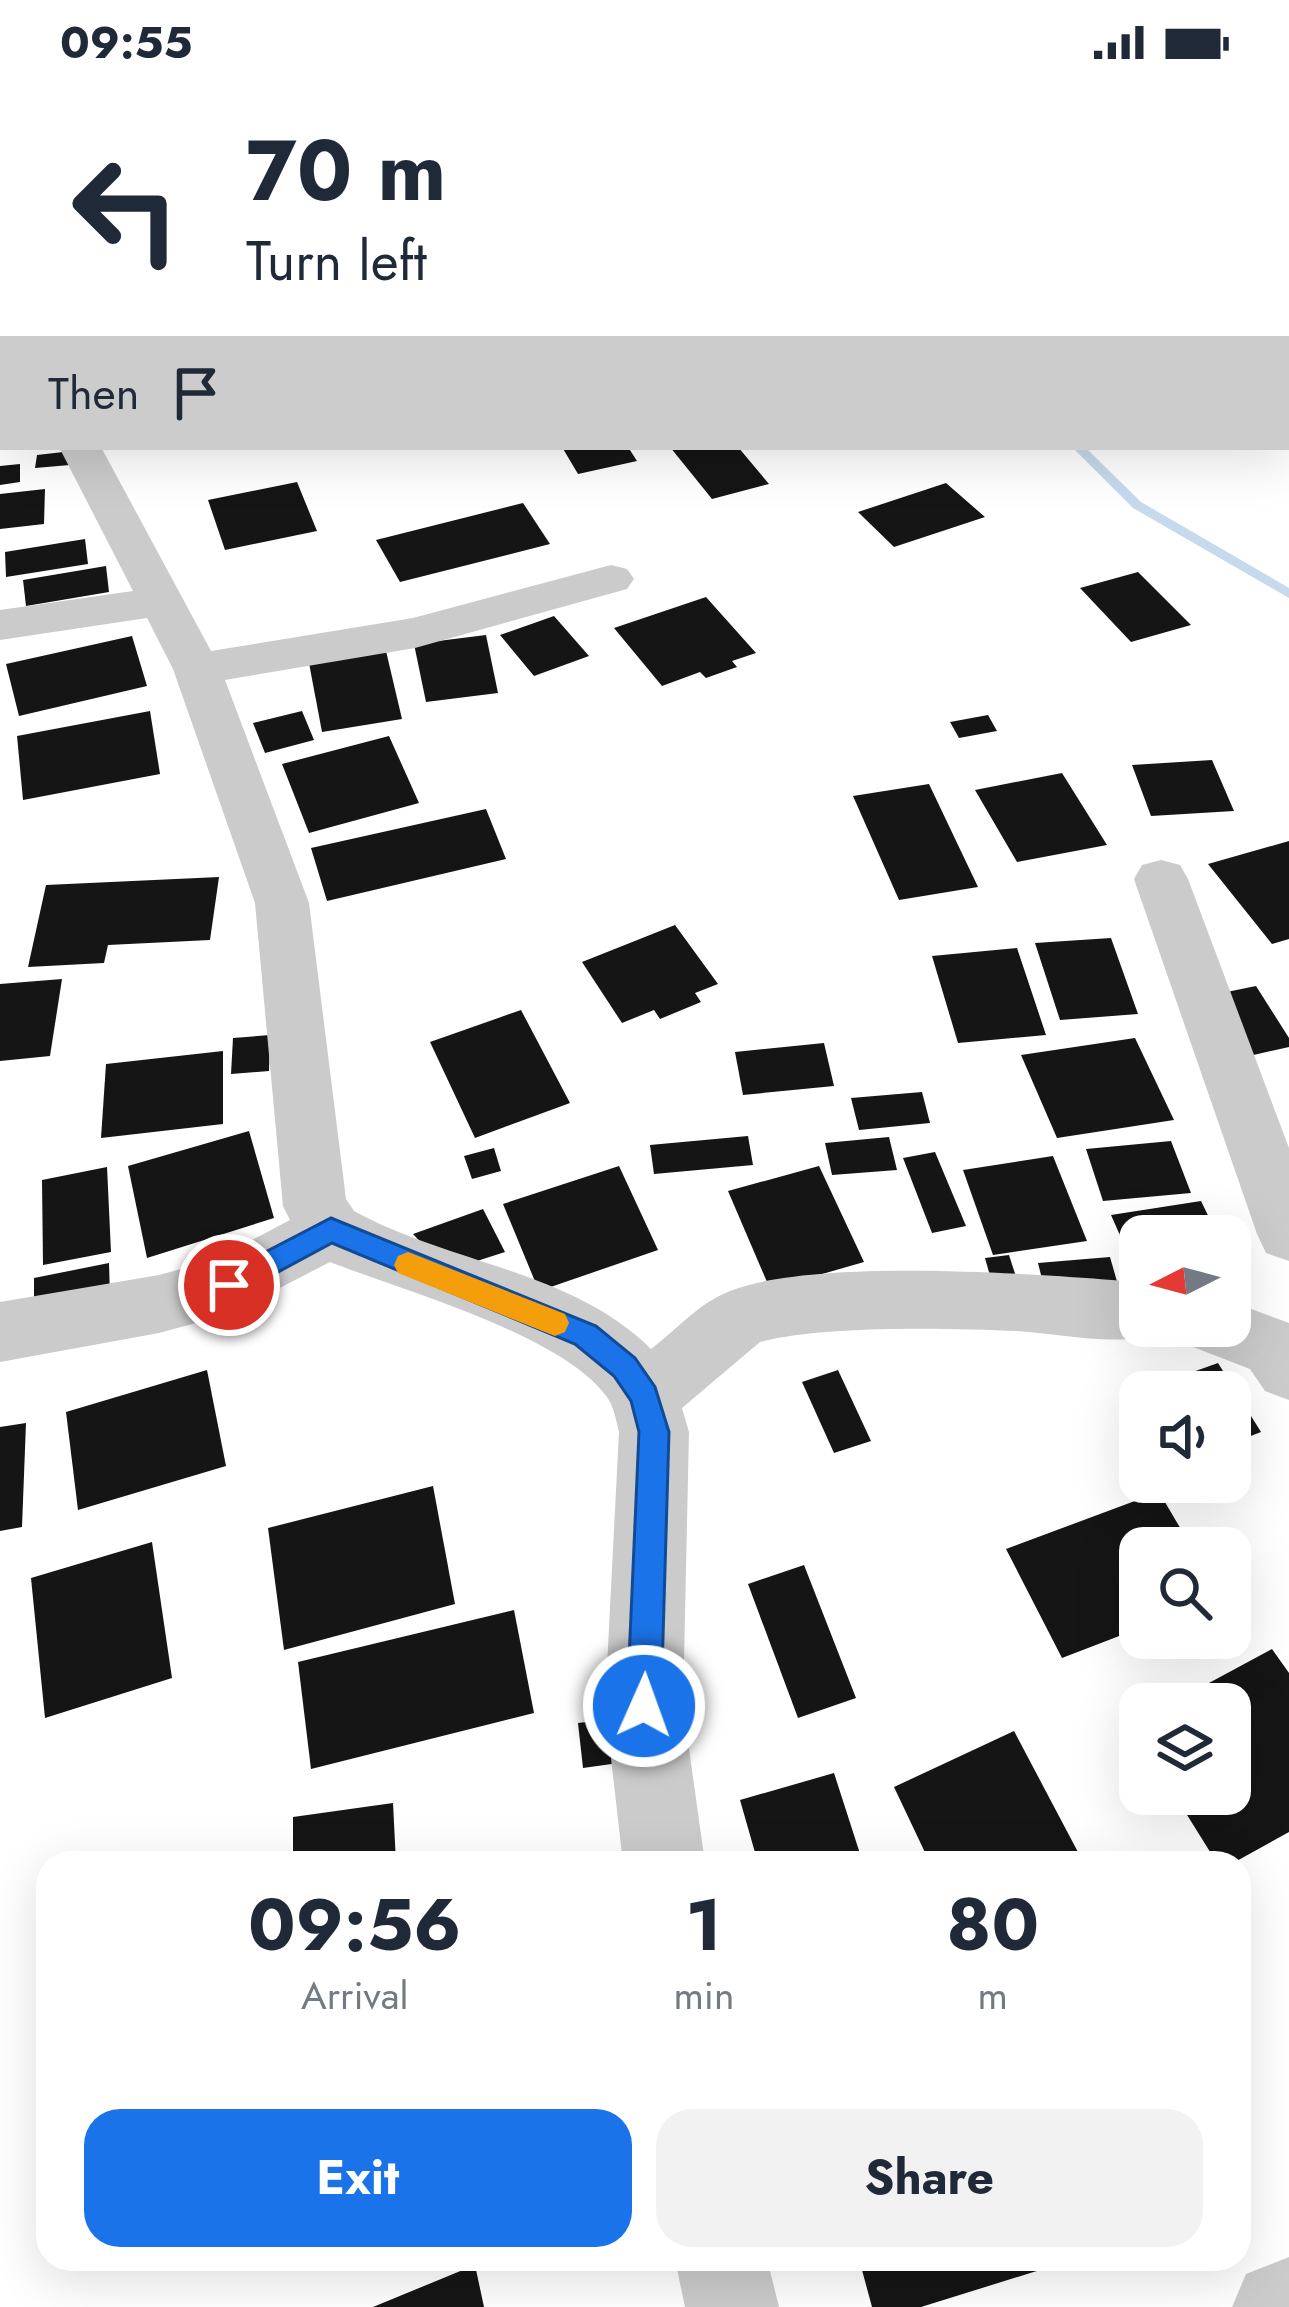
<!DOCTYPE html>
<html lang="en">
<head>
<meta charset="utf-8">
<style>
	body { margin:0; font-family:Jost,sans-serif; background:#f2f2f3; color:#1f2937; height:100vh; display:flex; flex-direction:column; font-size:45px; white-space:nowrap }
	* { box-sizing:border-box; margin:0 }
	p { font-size:39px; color:#747a83 }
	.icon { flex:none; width:66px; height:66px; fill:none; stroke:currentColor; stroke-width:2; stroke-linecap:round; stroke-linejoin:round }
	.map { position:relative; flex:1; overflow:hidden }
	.details { position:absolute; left:36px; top:1767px; width:1215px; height:420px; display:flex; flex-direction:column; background:#fff; border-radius:36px; box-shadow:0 12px 48px #0002 }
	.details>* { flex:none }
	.guide { position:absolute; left:0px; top:0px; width:1290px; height:366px; box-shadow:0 12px 48px #0002; background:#fff; color:#1f2937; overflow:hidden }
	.needle { width:78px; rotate:264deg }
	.controls { position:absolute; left:1119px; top:1131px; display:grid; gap:24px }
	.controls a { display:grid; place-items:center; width:132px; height:132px; border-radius:24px; background:#fff; box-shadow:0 12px 48px #0002; font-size:60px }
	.pin { position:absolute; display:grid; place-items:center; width:102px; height:102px; color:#fff; margin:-51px; border:6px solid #fff; border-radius:50%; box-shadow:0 3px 12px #0007 }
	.me { position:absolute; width:132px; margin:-66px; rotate:2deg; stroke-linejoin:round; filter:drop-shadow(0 0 9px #0008) }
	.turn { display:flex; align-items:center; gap:42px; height:252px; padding:0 48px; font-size:54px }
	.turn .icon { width:156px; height:156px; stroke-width:2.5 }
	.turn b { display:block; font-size:84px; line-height:102px }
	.then { display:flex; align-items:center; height:114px; padding:0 48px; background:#0003; gap:24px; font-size:45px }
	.eta { display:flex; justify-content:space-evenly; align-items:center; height:204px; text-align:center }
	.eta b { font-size:72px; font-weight:700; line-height:84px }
	.button { display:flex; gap:24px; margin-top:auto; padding:24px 48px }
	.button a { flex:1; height:138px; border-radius:36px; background:#1a73e8; color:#fff; font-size:48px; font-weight:700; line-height:138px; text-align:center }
	.button a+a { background:#f2f2f3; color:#1f2937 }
	.status { display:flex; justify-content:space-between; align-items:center; height:84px; padding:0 60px; background:#fff; direction:ltr }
	.status svg { height:33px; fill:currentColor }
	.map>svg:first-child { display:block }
</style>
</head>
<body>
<div class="status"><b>09:55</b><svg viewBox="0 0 49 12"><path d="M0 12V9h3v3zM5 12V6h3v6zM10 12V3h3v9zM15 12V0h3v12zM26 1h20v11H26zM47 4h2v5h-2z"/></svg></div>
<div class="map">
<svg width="1289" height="2223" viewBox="0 0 1289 2223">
	<rect width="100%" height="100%" fill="#fff"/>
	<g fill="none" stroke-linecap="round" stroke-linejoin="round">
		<!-- stream -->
		<g fill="#c6daed" fill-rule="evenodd">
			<path d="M792,0H802L804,3H794Z"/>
			<path d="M1072,363H1085L1141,418L1289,504V514L1133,424Z"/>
		</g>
	</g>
	<!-- building -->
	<g fill="#151515">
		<path d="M562,363H628L637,377L578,390Z"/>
		<path d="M670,363H738L769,400L712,415Z"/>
		<path d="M72,367L70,381L35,384L37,371Z"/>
		<path d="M20,380V398L0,401V382Z"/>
		<path d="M297,398L317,447L225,466L208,416Z"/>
		<path d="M946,399L985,433L894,463L858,428Z"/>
		<path d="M45,405L44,440L0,445V410Z"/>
		<path d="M523,419L550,460L400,498L376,456Z"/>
		<path d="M85,455L88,480L6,493L5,468Z"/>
		<path d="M106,482L109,508L26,522L23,496Z"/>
		<path d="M1138,488L1191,541L1131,558L1080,504Z"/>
		<path d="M706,513L756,569L732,577L737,583L706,594L700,588L662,602L614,544Z"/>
		<path d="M554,532L589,572L534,592L500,551Z"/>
		<path d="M486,551L498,609L426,618L414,560Z"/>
		<path d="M132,552L147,602L19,632L6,580Z"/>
		<path d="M386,567L402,635L322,648L309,579Z"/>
		<path d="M150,627L160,690L23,716L17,652Z"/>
		<path d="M302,627L314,656L265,669L253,639Z"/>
		<path d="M988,631L997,647L959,654L950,638Z"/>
		<path d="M389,652L419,719L309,749L282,680Z"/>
		<path d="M1212,676L1234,727L1151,732L1132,681Z"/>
		<path d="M1062,689L1107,761L1017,778L975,706Z"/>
		<path d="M929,700L978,803L899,816L853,712Z"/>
		<path d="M486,725L506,775L327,817L311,764Z"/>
		<path d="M1289,757V855L1272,860L1208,780Z"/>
		<path d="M219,793L210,856L108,861L104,879L28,883L46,801Z"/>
		<path d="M675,841L718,900L695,909L701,918L660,935L654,926L622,939L582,878Z"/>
		<path d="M1111,854L1138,930L1060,936L1035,859Z"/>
		<path d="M1017,864L1046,951L958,959L932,872Z"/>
		<path d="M62,895L50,972L0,977V900Z"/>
		<path d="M1256,902L1289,954V963L1249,972L1212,911Z"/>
		<path d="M521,926L570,1019L475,1054L430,958Z"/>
		<path d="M270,951L269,987L231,990L233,954Z"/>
		<path d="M1135,954L1174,1036L1057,1054L1021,971Z"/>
		<path d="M824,959L834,1002L743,1011L735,968Z"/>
		<path d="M223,967V1040L101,1054L106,980Z"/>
		<path d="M922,1008L930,1039L859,1046L851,1014Z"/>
		<path d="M249,1047L274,1134L147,1174L128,1082Z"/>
		<path d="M748,1052L753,1081L654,1090L650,1061Z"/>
		<path d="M889,1053L897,1086L832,1091L825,1059Z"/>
		<path d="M1171,1057L1191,1109L1103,1117L1086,1065Z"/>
		<path d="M494,1064L501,1087L472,1095L464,1072Z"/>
		<path d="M935,1068L966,1142L932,1149L903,1074Z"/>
		<path d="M1053,1072L1087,1157L993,1171L963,1086Z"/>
		<path d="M619,1082L658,1166L539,1207L503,1120Z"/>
		<path d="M819,1082L864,1178L770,1205L728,1107Z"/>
		<path d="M107,1083L111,1168L43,1181L42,1096Z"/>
		<path d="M1201,1117L1218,1152H1140V1173L1130,1174L1111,1131Z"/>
		<path d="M483,1125L505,1168L477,1177L426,1164L413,1150Z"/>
		<path d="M1009,1171L1019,1202L994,1206L985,1174Z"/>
		<path d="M1110,1173L1118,1201L1045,1207L1038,1179Z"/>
		<path d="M109,1179L110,1213L34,1227V1194Z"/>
		<path d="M1218,1279L1261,1348L1230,1360V1308L1148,1304Z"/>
		<path d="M207,1286L226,1382L78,1426L66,1328Z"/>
		<path d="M838,1286L871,1357L834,1369L802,1298Z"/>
		<path d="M26,1339L22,1443L0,1447V1343Z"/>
		<path d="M433,1402L455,1520L284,1566L268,1444Z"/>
		<path d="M1159,1408L1192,1464H1140V1544L1062,1574L1006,1465Z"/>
		<path d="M152,1458L172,1594L45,1634L31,1494Z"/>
		<path d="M804,1481L856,1614L798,1634L748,1500Z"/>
		<path d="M514,1526L534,1629L311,1685L298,1578Z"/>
		<path d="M1272,1565L1289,1589V1748L1233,1779H1217L1174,1710H1230V1620H1170Z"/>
		<path d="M627,1633L633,1677L583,1684L578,1639Z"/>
		<path d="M1014,1647L1079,1770L1059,1779H930L894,1703Z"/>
		<path d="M834,1689L863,1779H758L740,1716Z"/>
		<path d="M393,1719L396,1779H293V1733Z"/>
		<path d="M859,2175H1054L1056,2181L921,2223H872Z"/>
		<path d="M475,2181L484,2223H373Z"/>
	</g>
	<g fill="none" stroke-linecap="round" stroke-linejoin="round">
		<!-- minor -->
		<g fill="#cbcbcb" fill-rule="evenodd">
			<path d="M145,0H177L144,3Z"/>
			<path d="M59,363H101L211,567L413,534L611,481L627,485L634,495L627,505L415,564L225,596L309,819L346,1115L354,1127C448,1179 573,1187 651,1265C672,1249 693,1226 717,1213C794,1170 1047,1191 1140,1198V1242H1166L1163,1248C1119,1264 1064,1250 1017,1247C951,1244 822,1241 760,1258L682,1324L689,1348L683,1622L705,1779H623L605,1622L619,1348C616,1336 614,1323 607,1313C561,1250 404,1207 330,1178L229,1230L159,1249L0,1278V1218L159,1191L214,1176L290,1136L283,1122L255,819L173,585L147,534L0,556V526L133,507Z"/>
			<path d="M1161,776L1180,781L1188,795L1289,1064V1177L1266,1169L1257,1150L1134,795L1142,781Z"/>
			<path d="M1230,1217L1289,1239V1316L1265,1307L1250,1285L1193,1263L1184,1242H1230Z"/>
			<path d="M1289,2173V2223H1232L1246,2190Z"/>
			<path d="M675,2175H767L779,2223H685Z"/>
		</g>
	</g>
	<!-- route -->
	<path fill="#1a73e8" stroke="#114b97" stroke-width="3" d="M331,1134L596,1242L635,1274L655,1303L669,1348L661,1622L656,1634L644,1639L632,1634L627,1622L639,1348L631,1317L614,1292L575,1260L332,1159L239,1209L229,1213L219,1209L215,1201L219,1192Z"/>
	<!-- slow -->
	<path fill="#f59e0b" d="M408,1168L565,1230L569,1239L565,1248L555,1252L398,1189L394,1181L398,1172Z"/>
</svg>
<div class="controls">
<a><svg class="needle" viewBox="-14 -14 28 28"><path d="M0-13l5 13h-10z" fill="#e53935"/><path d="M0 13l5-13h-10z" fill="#747a83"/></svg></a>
<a><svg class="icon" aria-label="sound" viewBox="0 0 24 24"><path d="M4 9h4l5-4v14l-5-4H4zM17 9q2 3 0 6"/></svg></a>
<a><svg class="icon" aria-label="search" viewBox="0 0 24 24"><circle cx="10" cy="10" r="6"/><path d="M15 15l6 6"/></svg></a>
<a><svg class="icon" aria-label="layers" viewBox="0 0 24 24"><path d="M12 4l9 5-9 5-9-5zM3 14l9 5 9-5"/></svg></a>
</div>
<div class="pin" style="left:229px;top:1201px;background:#d93025"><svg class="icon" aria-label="arrive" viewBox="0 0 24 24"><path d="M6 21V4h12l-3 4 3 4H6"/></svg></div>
<svg class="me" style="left:644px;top:1622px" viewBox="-20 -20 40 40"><circle r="17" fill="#1a73e8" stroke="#fff" stroke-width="3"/><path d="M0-11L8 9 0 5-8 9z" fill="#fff"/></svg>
<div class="guide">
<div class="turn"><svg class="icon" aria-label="left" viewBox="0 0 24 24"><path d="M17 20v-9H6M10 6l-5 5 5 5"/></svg><div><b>70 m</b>Turn left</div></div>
<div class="then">Then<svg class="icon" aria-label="arrive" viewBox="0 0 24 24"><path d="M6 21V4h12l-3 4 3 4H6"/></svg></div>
</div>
<section class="details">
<div class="eta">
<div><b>09:56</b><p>Arrival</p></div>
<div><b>1</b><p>min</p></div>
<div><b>80</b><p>m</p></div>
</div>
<div class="button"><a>Exit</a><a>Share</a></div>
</section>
</div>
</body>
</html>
